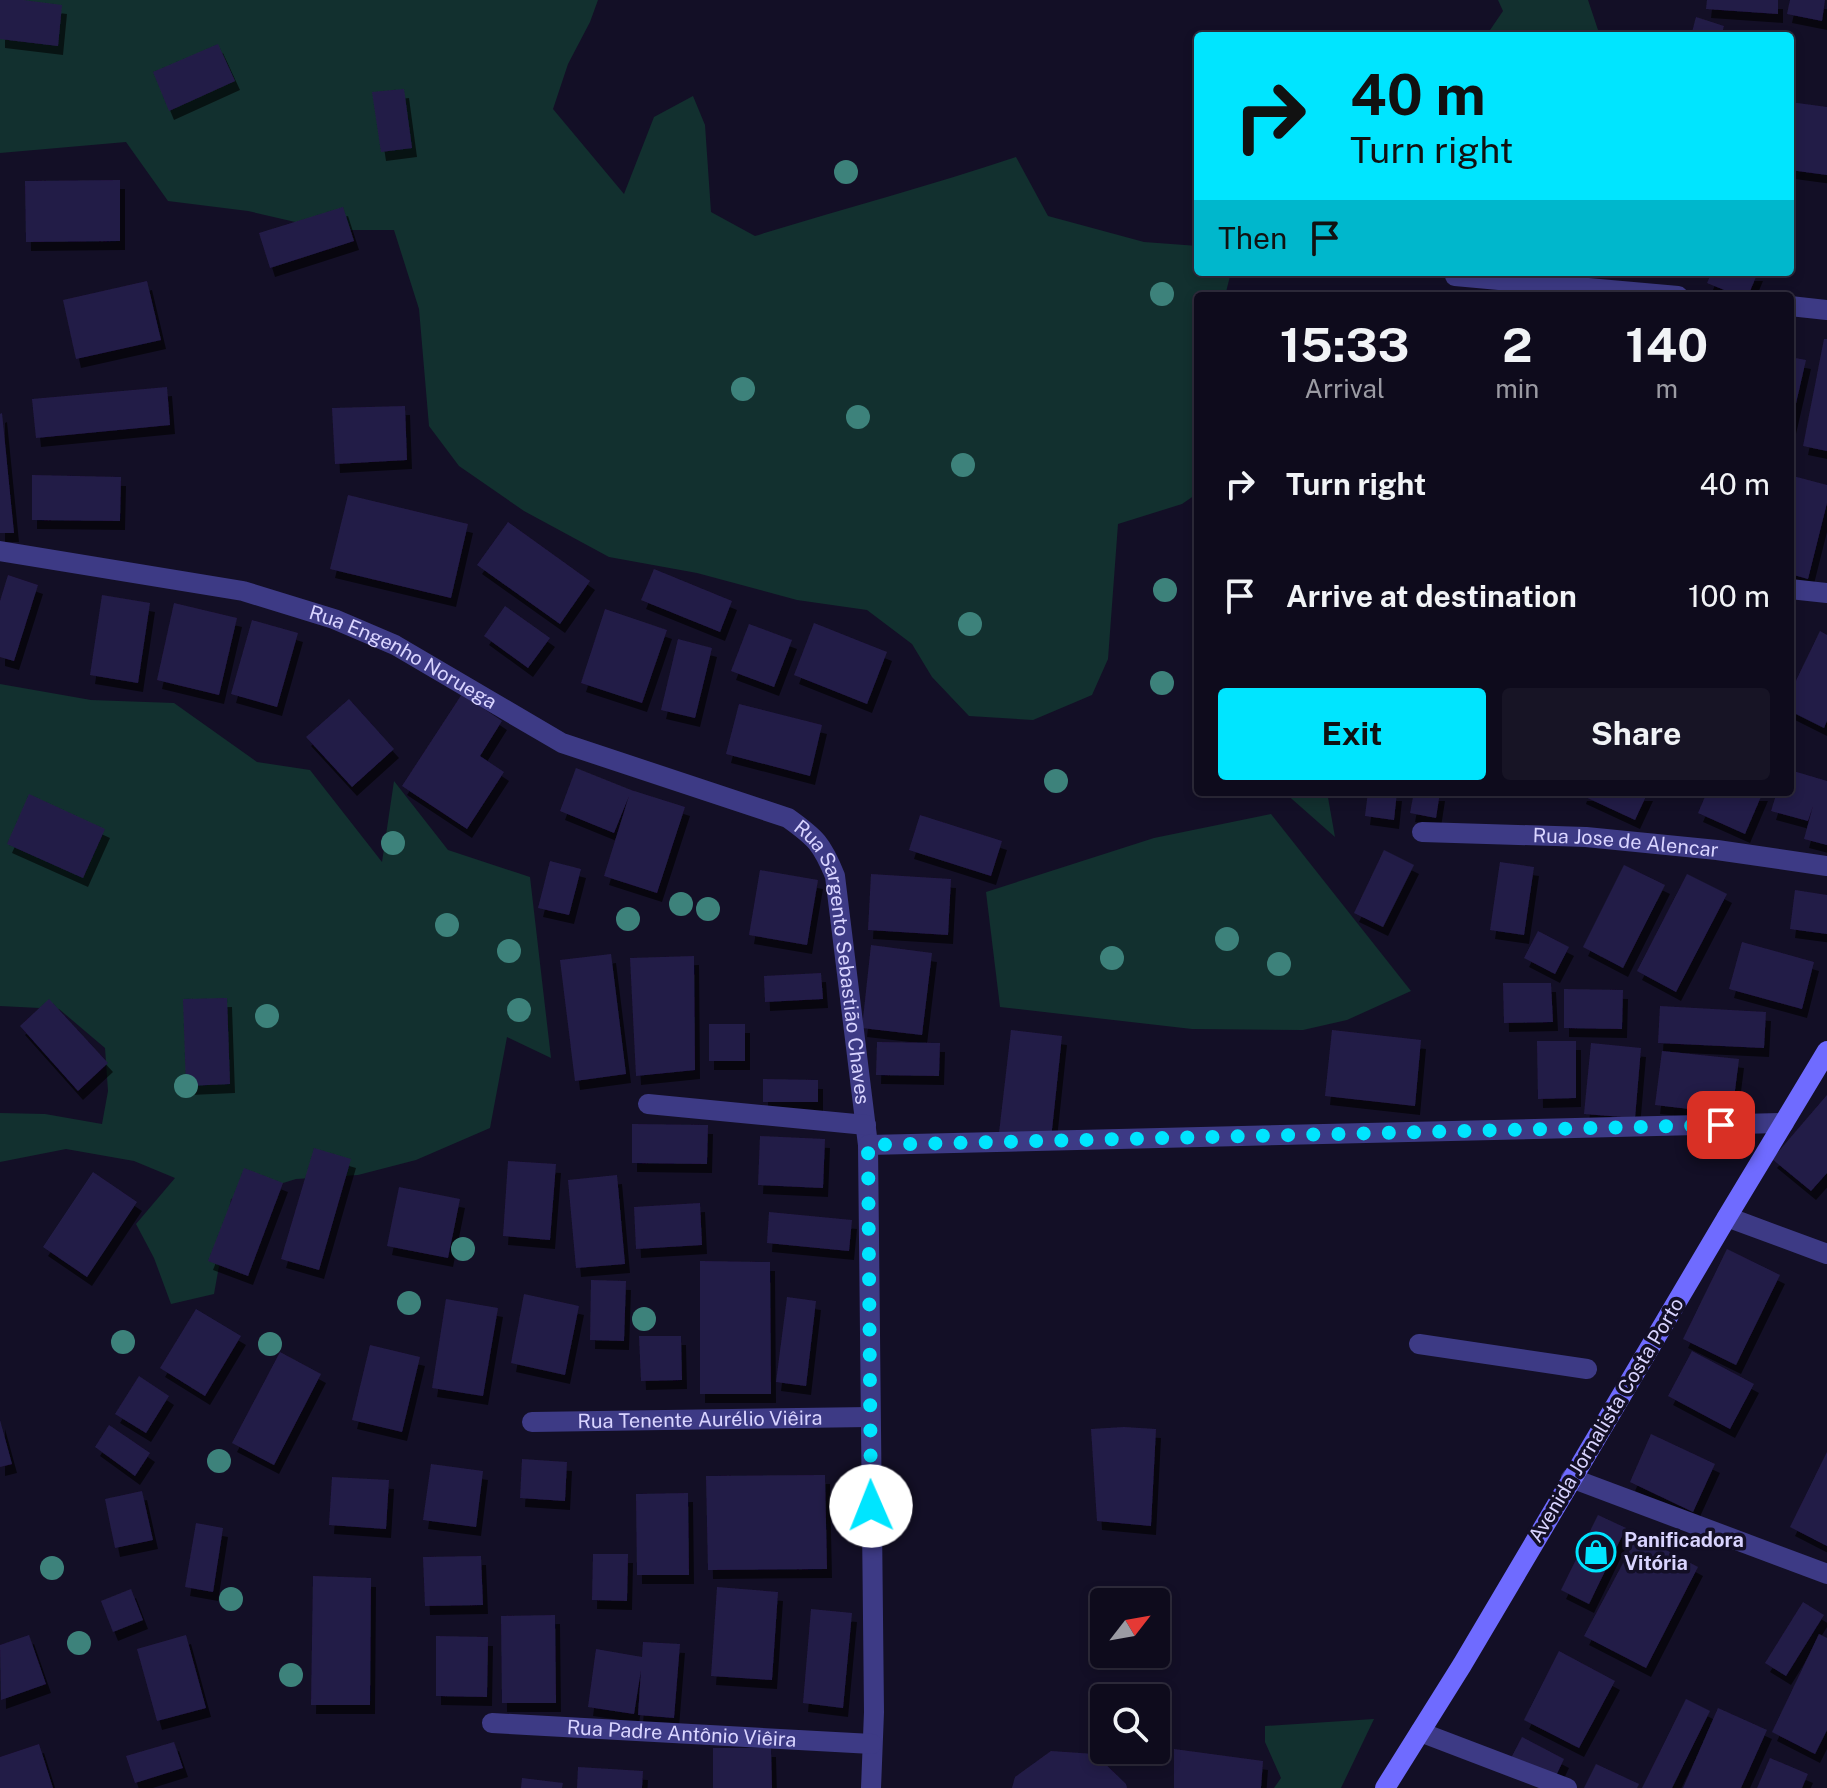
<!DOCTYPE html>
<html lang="en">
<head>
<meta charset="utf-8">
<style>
	body { margin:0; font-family:"Public Sans",sans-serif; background:#171425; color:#f1f3f6; height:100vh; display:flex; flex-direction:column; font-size:30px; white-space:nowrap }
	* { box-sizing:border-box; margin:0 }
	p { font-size:26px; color:#9b9ba3 }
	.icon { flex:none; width:44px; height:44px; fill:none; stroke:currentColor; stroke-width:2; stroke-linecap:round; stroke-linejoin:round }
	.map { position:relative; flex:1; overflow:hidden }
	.panel { position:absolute; left:1194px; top:292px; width:600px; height:504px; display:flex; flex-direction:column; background:#0e0b1c; border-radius:8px; box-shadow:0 4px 12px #0003,0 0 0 2px #2e2b3b }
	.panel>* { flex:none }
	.guide { position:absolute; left:1194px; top:32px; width:600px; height:244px; border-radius:8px; box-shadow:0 4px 12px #0003,0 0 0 2px #2e2b3b; background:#00e5ff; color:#111; overflow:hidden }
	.needle { width:52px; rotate:59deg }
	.buttons { position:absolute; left:1090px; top:1588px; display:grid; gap:16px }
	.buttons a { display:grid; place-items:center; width:80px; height:80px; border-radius:8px; background:#0e0b1c; box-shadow:0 4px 12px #0003,0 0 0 2px #2e2b3b; font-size:40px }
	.pin { position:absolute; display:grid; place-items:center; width:68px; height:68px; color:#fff; margin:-34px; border-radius:16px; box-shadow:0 4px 12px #0006 }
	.me { position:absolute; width:88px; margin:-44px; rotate:359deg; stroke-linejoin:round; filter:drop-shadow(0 0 6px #0008) }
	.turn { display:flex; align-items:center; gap:28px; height:168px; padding:0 24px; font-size:36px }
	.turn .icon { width:104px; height:104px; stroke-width:2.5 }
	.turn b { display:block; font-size:56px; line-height:68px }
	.then { display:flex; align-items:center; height:76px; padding:0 24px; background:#0003; gap:16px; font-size:30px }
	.eta { display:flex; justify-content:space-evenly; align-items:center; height:136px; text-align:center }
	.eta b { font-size:48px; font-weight:700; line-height:56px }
	.button { display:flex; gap:16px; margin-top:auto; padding:16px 24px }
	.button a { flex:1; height:92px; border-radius:8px; background:#00e5ff; color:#111; font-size:32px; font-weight:700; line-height:92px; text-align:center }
	.button a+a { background:#171425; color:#f1f3f6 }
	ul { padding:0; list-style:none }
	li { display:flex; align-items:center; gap:24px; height:112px; padding:0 24px }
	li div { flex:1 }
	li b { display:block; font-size:30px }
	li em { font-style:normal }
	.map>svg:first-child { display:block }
</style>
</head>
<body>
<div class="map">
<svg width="1827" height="1788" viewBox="0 0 1827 1788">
	<defs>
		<filter id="shadow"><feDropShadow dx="5" dy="9" stdDeviation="0" flood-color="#0009"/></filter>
	</defs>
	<rect width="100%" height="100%" fill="#130f26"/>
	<!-- green -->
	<g fill="#12302f">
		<path d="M0,0H598L590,22L568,64L553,109L624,194L654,117L693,96L705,125L711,212L755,236C842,209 930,186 1016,157L1048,216L1144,242L1198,246V272H1231L1225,296H1198V493L1182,504L1118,524L1108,659L1092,695L1033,720L969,716L932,677L912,644L867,610L797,600L697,573L609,557L524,511L459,466L429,426L419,309L394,230H330L248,211L168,201L126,142L0,153Z"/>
		<path d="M1498,0H1588L1600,36H1486L1503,11Z"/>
		<path d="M0,684L91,700L174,703L257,762L310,770L382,862L394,781L448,850L530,877L551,1058L507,1037L490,1128L416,1160L358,1175L296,1179L231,1199L214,1294L171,1304L154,1258L136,1224L175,1178L134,1161L66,1149L0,1162V1113L45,1114L102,1124L108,1091L105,1048L59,1009L0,1006Z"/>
		<path d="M1284,792H1327L1335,837Z"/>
		<path d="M1271,814L1411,991L1347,1020L1303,1030L1192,1029L1000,1007L986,892L1154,838Z"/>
		<path d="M1374,1719L1341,1788H1274L1281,1778L1265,1742V1726Z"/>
	</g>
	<!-- building -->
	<g fill="#241b47" filter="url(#shadow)">
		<path d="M0,0H23L62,5L58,46L0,39Z"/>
		<path d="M1707,0H1778V14L1706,9Z"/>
		<path d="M1790,0H1825L1822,21L1787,14Z"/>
		<path d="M1696,17L1724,26L1721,36H1691Z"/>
		<path d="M218,44L235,81L169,111L153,72Z"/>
		<path d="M404,89L412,148L381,152L372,92Z"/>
		<path d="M1790,102L1827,107V175L1790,170Z"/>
		<path d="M120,180V241L26,242L25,181Z"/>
		<path d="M343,207L354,241L270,268L259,233Z"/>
		<path d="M1712,272H1758L1748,296H1739L1707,283Z"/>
		<path d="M147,281L161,340L76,359L63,300Z"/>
		<path d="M1824,339H1827V451L1803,446Z"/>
		<path d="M1790,357L1806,360L1791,425H1790Z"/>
		<path d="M167,387L170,425L36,438L32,399Z"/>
		<path d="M405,406L407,460L335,464L332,408Z"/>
		<path d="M2,413L14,533H0V414Z"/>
		<path d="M32,475L121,477L120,521L32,520Z"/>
		<path d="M1793,476L1827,485V503L1808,579L1790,574V488Z"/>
		<path d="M348,495L468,524L451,598L330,569Z"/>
		<path d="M508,522L590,581L560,624L477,565Z"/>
		<path d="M654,569L732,601L720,632L641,600Z"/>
		<path d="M8,575L38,585L14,661L0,657V601Z"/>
		<path d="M102,595L150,603L138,683L90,675Z"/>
		<path d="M174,603L237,618L219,695L157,680Z"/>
		<path d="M505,606L550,638L528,668L484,636Z"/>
		<path d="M605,609L667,630L642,703L581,683Z"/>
		<path d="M252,620L298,633L277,707L231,694Z"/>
		<path d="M814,623L887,652L867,704L794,675Z"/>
		<path d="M749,624L792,640L774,687L731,671Z"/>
		<path d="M1820,631L1827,635V721L1824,728L1790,711V693Z"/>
		<path d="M678,639L712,648L695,718L661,710Z"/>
		<path d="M462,694L502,721L480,756L504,772L467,829L402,786Z"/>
		<path d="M349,699L394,749L352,787L306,737Z"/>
		<path d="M739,704L822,725L810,776L726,754Z"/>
		<path d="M576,768L631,790L685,807L657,893L604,876L629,796L614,833L560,811Z"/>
		<path d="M1790,770L1827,781V845L1804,839L1813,806L1808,821L1771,811L1777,792H1790Z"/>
		<path d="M1368,792H1397L1394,820L1365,816Z"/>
		<path d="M1414,792H1440L1436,818L1410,813Z"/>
		<path d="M1582,792H1648L1635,820L1581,795Z"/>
		<path d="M1707,792H1763L1745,834L1698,813Z"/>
		<path d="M29,794L105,829L83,878L7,844Z"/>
		<path d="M920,815L1002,841L991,876L909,850Z"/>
		<path d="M1384,850L1414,865L1383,927L1354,913Z"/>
		<path d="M550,861L581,869L569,915L538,908Z"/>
		<path d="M1500,862L1534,867L1524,935L1490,930Z"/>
		<path d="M1624,865L1665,885L1623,968L1583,947Z"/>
		<path d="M760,870L818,880L807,945L749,935Z"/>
		<path d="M871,874L951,879L948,935L868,930Z"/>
		<path d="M1687,874L1727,894L1676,992L1637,971Z"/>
		<path d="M1795,890L1827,895V934L1790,929Z"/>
		<path d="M1538,931L1569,947L1555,974L1524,958Z"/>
		<path d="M1742,942L1814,962L1802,1009L1729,989Z"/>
		<path d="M871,945L932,953L922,1035L862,1028Z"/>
		<path d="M611,954L626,1074L575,1081L560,960Z"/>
		<path d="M694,956L695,1070L636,1076L630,958Z"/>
		<path d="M821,973L823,999L765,1002L764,976Z"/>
		<path d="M1503,983H1551L1553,1022L1504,1023Z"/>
		<path d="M1564,989L1623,990L1622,1029L1564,1028Z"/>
		<path d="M227,998L230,1084L186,1086L183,999Z"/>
		<path d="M49,999L108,1063L78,1091L20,1026Z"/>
		<path d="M1660,1006L1766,1012L1764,1048L1658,1043Z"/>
		<rect x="709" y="1024" width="36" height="37"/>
		<path d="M1011,1030L1062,1036L1051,1139L999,1133Z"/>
		<path d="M1332,1030L1421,1040L1415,1106L1325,1096Z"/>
		<path d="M1537,1041H1576V1098L1538,1099Z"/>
		<path d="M877,1042L940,1043L939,1076L876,1075Z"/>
		<path d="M1591,1043L1641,1048L1635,1118L1584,1114Z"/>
		<path d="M1662,1051L1739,1059L1732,1114L1655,1105Z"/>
		<path d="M763,1079L818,1080V1102H763Z"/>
		<path d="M1827,1095V1173L1811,1191L1772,1159Z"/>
		<path d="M632,1124L708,1125L707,1164L632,1163Z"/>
		<path d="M760,1136L825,1139L823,1188L758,1185Z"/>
		<path d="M314,1148L351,1159L319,1270L281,1259Z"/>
		<path d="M508,1161L556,1164L550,1240L503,1236Z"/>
		<path d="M244,1168L283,1183L248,1276L208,1261Z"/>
		<path d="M93,1172L137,1202L87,1277L43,1247Z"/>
		<path d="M617,1175L625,1264L576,1268L568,1180Z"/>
		<path d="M399,1187L460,1199L448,1258L387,1246Z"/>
		<path d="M700,1203L702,1245L636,1249L634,1207Z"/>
		<path d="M769,1212L852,1220L849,1251L767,1243Z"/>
		<path d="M1727,1249L1780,1275L1736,1365L1683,1339Z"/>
		<path d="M700,1261L770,1262L771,1394H700Z"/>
		<path d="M591,1280L626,1281L624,1341L590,1340Z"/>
		<path d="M524,1294L579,1306L565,1375L511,1363Z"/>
		<path d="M787,1297L816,1301L806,1386L776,1382Z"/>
		<path d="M446,1299L498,1308L483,1396L432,1388Z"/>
		<path d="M196,1309L241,1336L205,1396L160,1368Z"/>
		<path d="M639,1336H681L682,1380L641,1381Z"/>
		<path d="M370,1345L420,1357L402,1432L352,1420Z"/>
		<path d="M1692,1351L1754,1384L1730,1429L1668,1396Z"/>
		<path d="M280,1352L321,1374L274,1465L232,1443Z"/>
		<path d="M139,1376L169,1396L146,1433L115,1414Z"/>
		<path d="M0,1420L12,1464L0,1467Z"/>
		<path d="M109,1425L150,1453L135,1476L95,1447Z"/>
		<path d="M1124,1427L1156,1429L1151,1526L1097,1521L1091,1429Z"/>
		<path d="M1651,1434L1715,1464L1693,1512L1630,1482Z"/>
		<path d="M1827,1452V1546L1790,1527Z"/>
		<path d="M522,1459L567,1462L565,1501L520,1498Z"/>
		<path d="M431,1464L483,1471L476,1527L423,1520Z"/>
		<path d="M825,1475L827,1569L708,1570L706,1476Z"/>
		<path d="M332,1477L389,1480L386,1529L329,1525Z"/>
		<path d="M142,1491L153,1540L115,1548L105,1499Z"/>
		<path d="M688,1493L689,1575H637L636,1494Z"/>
		<path d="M1598,1515L1626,1528L1589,1604L1561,1590Z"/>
		<path d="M196,1523L223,1528L213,1592L185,1587Z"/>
		<path d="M1638,1535L1698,1567L1646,1668L1584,1636Z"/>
		<path d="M593,1554H628L627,1601L592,1600Z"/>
		<path d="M481,1556L483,1605L425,1606L423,1557Z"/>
		<path d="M313,1576L371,1578L370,1705H311Z"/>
		<path d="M717,1587L778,1592L772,1680L711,1676Z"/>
		<path d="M131,1589L143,1620L113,1632L101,1601Z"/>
		<path d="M1803,1602L1824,1615L1786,1676L1765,1663Z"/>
		<path d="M811,1609L852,1613L843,1708L803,1703Z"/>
		<path d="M555,1615L556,1703H502L501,1616Z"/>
		<path d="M1819,1634L1827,1638V1730L1815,1754L1772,1732Z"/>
		<path d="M29,1635L46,1684L1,1700L0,1645Z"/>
		<path d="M186,1635L206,1708L157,1721L137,1649Z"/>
		<path d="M436,1636L488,1637L487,1697L436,1696Z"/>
		<path d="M643,1642L680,1644L674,1718L638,1715L641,1670L634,1714L588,1707L596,1649L642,1657Z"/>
		<path d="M1559,1651L1615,1681L1579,1748L1524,1720Z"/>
		<path d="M1686,1699L1710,1711L1672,1788H1642Z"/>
		<path d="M1718,1708L1767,1730L1741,1788H1683Z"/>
		<path d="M1522,1737L1564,1759L1554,1780L1511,1758Z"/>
		<path d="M174,1742L183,1768L135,1783L126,1756Z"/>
		<path d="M39,1744L53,1788H0V1757Z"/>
		<path d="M713,1748H771L772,1788H713Z"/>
		<path d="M1174,1749L1263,1761L1261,1788H1174Z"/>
		<path d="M1051,1751L1095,1754L1126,1784L1127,1788H1012L1015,1777Z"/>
		<path d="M1770,1758L1808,1774L1802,1788H1757Z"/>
		<path d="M1596,1764L1639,1784L1637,1788H1584Z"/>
		<path d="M578,1767L643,1771L642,1788H577Z"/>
		<path d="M522,1778L563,1783L562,1788H521Z"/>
	</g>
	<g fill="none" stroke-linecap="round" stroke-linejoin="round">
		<!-- service -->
		<path stroke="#3d3a85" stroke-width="20" d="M1419,1344L1587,1369"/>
		<!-- minor -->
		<g stroke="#3d3a85" stroke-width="20">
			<path d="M1455,276L1678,296"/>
			<path d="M1790,306L1827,310"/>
			<path id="s1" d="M0,551L243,591L334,619L395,645L562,743L788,818C816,838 822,844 835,876L868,1145L874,1712L871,1788"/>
			<path d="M1790,589L1827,593"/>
			<path id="s2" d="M1422,832L1586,837L1717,850L1827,866"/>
			<path d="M648,1104L866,1125"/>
			<path d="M868,1145L1784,1123"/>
			<path d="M1727,1217L1827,1254"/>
			<path id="s3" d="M532,1422L870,1417"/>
			<path d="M1571,1478L1827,1574"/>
			<path id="s4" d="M492,1723L872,1744"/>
			<path d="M1420,1732L1567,1788"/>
		</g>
		<!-- secondary -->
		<path stroke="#6f6bff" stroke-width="20" d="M1385,1788L1462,1665L1727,1217L1827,1051"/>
	</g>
	<!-- trees -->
	<g fill="#3d827b">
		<circle cx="846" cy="172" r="12"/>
		<circle cx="1162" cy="294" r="12"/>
		<circle cx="743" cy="389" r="12"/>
		<circle cx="858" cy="417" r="12"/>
		<circle cx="963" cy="465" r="12"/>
		<circle cx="1165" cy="590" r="12"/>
		<circle cx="970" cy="624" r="12"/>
		<circle cx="1162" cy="683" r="12"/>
		<circle cx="1056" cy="781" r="12"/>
		<circle cx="393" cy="843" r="12"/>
		<circle cx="681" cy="904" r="12"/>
		<circle cx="708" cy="909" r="12"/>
		<circle cx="628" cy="919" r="12"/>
		<circle cx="447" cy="925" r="12"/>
		<circle cx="1227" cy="939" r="12"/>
		<circle cx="509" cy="951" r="12"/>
		<circle cx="1112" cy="958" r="12"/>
		<circle cx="1279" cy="964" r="12"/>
		<circle cx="519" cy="1010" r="12"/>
		<circle cx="267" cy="1016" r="12"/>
		<circle cx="186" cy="1086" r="12"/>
		<circle cx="463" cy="1249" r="12"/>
		<circle cx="409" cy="1303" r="12"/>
		<circle cx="644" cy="1319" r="12"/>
		<circle cx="123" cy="1342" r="12"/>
		<circle cx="270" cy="1344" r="12"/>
		<circle cx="219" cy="1461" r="12"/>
		<circle cx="52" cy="1568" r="12"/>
		<circle cx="231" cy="1599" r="12"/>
		<circle cx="79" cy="1643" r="12"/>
		<circle cx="291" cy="1675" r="12"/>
	</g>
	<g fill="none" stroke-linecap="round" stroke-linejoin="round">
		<!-- route -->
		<path stroke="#00e5ff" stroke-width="14" stroke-dasharray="0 25.2" d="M871,1506L868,1145L1721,1125"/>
	</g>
	<!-- icons -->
	<defs>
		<g id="shop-ring" transform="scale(2)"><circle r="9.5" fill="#130f26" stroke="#00e5ff" stroke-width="1.5"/><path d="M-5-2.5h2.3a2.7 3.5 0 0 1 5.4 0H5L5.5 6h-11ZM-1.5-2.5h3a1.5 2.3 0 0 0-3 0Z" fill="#00e5ff"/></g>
	</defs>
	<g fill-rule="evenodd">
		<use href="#shop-ring" x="1596" y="1552"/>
	</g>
	<g text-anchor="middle" stroke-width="7" stroke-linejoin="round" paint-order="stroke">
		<!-- street labels -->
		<g font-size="20" fill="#d9d4ff" stroke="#130f26">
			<text dy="7" stroke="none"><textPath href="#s1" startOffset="420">Rua Engenho Noruega</textPath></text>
			<text dy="7" stroke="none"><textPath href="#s2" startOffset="204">Rua Jose de Alencar</textPath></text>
			<text dy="7" stroke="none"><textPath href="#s1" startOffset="998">Rua Sargento Sebastião Chaves</textPath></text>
			<text dy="7" stroke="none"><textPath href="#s3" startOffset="168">Rua Tenente Aurélio Viêira</textPath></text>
			<text transform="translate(1606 1420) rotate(-59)" y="7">Avenida Jornalista Costa Porto</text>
			<text dy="7" stroke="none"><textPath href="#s4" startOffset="190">Rua Padre Antônio Viêira</textPath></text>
		</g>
		<!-- poi labels -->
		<g font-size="20" font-weight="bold" fill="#d9d4ff" stroke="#130f26" text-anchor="start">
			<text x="1624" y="1547">Panificadora<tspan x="1624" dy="23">Vitória</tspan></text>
		</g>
	</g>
</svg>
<div class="buttons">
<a><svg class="needle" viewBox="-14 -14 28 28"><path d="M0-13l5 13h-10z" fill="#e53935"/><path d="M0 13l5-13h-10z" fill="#9b9ba3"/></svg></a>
<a><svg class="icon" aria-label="search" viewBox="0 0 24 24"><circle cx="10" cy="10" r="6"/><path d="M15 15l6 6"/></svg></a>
</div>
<div class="pin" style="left:1721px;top:1125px;background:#d93025"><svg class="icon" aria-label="arrive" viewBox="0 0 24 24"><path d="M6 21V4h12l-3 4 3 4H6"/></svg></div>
<svg class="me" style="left:871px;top:1506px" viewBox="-20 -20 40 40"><circle r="19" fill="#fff"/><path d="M0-13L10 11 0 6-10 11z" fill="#00e5ff"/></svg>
<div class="guide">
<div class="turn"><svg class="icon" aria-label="right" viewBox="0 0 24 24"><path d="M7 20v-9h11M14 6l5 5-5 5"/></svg><div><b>40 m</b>Turn right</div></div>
<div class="then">Then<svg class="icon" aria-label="arrive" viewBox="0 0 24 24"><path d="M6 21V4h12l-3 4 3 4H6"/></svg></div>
</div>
<section class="panel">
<div class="eta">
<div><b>15:33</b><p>Arrival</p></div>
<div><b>2</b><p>min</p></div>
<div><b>140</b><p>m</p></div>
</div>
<ul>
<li><svg class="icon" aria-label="right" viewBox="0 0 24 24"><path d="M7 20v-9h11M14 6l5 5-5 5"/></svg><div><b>Turn right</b></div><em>40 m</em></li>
<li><svg class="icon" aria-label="arrive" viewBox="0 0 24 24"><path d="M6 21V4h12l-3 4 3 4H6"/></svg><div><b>Arrive at destination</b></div><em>100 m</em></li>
</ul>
<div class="button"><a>Exit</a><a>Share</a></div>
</section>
</div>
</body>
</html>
